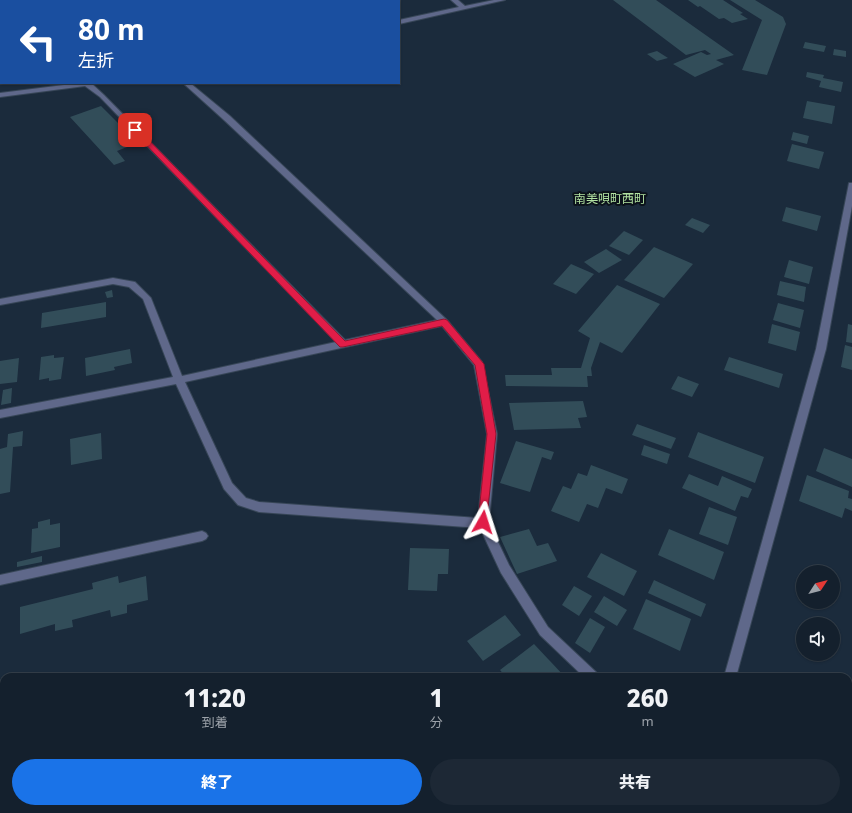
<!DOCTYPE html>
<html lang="ja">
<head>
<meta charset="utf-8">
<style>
	body { margin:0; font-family:"Noto Sans","Noto Sans JP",sans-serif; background:#1d2835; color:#f1f3f6; height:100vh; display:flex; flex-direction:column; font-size:15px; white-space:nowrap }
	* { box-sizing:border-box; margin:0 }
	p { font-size:13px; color:#9da3aa }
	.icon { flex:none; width:22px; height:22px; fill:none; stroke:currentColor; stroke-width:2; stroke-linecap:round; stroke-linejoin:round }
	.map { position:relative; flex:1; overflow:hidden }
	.panel { position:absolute; left:0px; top:673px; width:852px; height:140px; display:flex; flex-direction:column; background:#14202d; border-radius:12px 12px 0 0; box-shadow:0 1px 3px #0004,0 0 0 1px #333e49 }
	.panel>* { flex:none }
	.hud { position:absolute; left:0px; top:0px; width:400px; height:84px; box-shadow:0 1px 3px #0004,0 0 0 1px #333e49; background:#1a4fa0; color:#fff; overflow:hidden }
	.needle { width:26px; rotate:54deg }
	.fabs { position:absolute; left:796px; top:565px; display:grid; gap:8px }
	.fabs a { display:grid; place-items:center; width:44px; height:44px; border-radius:50%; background:#14202d; box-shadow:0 1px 3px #0004,0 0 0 1px #333e49; font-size:20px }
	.pin { position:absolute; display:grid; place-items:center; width:34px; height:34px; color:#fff; margin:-17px; border-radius:8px; box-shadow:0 2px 6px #0006 }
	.me { position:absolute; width:44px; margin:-22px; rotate:6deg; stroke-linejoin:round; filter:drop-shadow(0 0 3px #0008) }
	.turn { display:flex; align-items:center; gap:14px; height:84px; padding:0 12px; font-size:18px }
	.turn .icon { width:52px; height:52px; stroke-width:2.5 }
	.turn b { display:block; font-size:28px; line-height:34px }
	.eta { display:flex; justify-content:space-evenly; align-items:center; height:68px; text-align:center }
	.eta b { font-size:24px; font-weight:800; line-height:28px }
	.cta { display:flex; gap:8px; margin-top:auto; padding:8px 12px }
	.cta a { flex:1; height:46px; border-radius:24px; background:#1a73e8; color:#fff; font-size:16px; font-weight:800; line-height:46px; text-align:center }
	.cta a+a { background:#1d2835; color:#f1f3f6 }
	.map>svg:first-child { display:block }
</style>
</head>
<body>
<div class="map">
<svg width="852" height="813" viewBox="0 0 852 813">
	<rect width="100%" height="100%" fill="#1b2b3c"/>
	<!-- building -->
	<g fill="#324d59">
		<path d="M613,0H656L734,55L716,60L724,64L695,77L673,64L701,52L707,55L711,54L705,50L686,55Z"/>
		<path d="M688,0H723L743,13L740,14L748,19L732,23L724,18L719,19L700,6L698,7Z"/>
		<path d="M730,0H755L783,17L786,24L767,75L742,70L762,20Z"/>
		<path d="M805,42L826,46L824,52L803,48Z"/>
		<path d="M834,49L846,51V57L833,55Z"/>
		<path d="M657,51L668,58L657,61L647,54Z"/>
		<path d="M807,72L824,75L823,78L843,82L841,92L819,87L821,81L806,77Z"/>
		<path d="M807,101L835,106L832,124L803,118Z"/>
		<path d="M101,106L135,140L129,142L132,145L117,151L125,161L114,165L70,117Z"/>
		<path d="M793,132L809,136L807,144L791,140Z"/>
		<path d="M792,144L824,152L819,169L787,161Z"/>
		<path d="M786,207L821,216L817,231L782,221Z"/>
		<path d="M692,218L710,225L703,233L685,225Z"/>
		<path d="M624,231L643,240L629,255L609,246Z"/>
		<path d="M654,247L693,264L664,298L624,280Z"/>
		<path d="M606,249L622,260L599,273L584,262Z"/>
		<path d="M789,260L813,267L809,284L784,277Z"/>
		<path d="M571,264L594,274L576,294L553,284Z"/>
		<path d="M780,281L806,287L804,302L777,295Z"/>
		<path d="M617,285L660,304L622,353L600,342L591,368L592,376H587L588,387L506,386L505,375H552L551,368H581L590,338L578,331Z"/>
		<path d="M112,290L113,297L107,298L105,292Z"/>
		<path d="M106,302V317L41,328L42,313Z"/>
		<path d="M778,303L804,310L800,328L773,320Z"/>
		<path d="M772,324L800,332L796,351L768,343Z"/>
		<path d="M848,324L852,325V343L846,342Z"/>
		<path d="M845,345L852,347V370L841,367Z"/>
		<path d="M130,349L132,363L114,367L115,370L86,376L85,358Z"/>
		<path d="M54,355V358L64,357L61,379L49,381V378L39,380L41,357Z"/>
		<path d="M729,357L783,374L779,388L724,370Z"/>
		<path d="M19,358L17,382L0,384V361Z"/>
		<path d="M678,376L699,384L692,397L671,389Z"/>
		<path d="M12,388L11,403L1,405L3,390Z"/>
		<path d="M583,401L587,417L578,418L581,428L514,430L509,403Z"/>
		<path d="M637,424L676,438L671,449L632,435Z"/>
		<path d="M23,431L22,446L13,447L10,492L0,494V449L7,447L8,434Z"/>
		<path d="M698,432L764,457L755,483L688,457Z"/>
		<path d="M101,433L102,459L71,465L70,439Z"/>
		<path d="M516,441L554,452L551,460L542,457L530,492L500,483Z"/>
		<path d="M644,445L670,454L667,464L641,455Z"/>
		<path d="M824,448L852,459V487L816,471Z"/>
		<path d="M591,465L628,479L622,494L606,488L598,508L587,504L579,522L551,511L563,486L571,489L578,473L587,476Z"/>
		<path d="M689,474L718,486L722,476L752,489L748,498L741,496L735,511L682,488Z"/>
		<path d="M807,475L849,491L848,498L852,499V511L845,508L842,518L799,501Z"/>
		<path d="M709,507L737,517L728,545L699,534Z"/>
		<path d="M50,519V525L60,523V547L31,553L32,529L38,528V522Z"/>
		<path d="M529,529L537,546L548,543L557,561L517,574L500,537Z"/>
		<path d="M669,529L724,552L714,580L658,555Z"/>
		<path d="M410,548L449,549L448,574H438L437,591L408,590Z"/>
		<path d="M601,553L637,571L624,596L587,577Z"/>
		<path d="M42,556V562L17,567V562Z"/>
		<path d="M118,576L119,583L146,576L148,600L127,605V613L111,617L110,610L72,620L73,627L55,631V624L20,634V607L93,589L92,583Z"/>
		<path d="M654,580L706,604L701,617L648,593Z"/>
		<path d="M574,586L592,596L579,616L562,605Z"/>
		<path d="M604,596L627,610L617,626L594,612Z"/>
		<path d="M646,599L691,619L680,651L633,629Z"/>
		<path d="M505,615L521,635L483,661L467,641Z"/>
		<path d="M590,618L605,627L590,653L575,643Z"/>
		<path d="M534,644L565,677H506L500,670Z"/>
		<path d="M513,809H538L536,813H521Z"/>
		<path d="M579,809H640L638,813H577Z"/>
	</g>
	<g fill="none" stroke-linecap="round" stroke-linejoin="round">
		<!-- minor casing -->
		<g stroke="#374657" stroke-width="2">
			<g id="minor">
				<path d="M45,0H51L52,1H46Z"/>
				<path d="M451,0H458L465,6L494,0H505L399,24V20L459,7Z"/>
				<rect x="0" y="47" width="1" height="4"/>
				<path d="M80,83H91L104,95L345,340L437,320L224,120L183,83H190L230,116L447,320L482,362L497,434L489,523L509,565L548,627L597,673L599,677H584L540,635L501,573L480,528L259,512L238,505L224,489L176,384L0,418V410L173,377L143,299L129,287L113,284L0,305V299L113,278L135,282L151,298L182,376L336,342L100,97L85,86L0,97V93ZM442,326L474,365L487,434L478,518L259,502L246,498L232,483L185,382Z"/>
				<path d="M849,183H852V206L826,349L736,677H724L816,349Z"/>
				<path d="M202,531L206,533L208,536L206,539L202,541L0,585V575Z"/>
				<path d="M4,767V781L0,782V768Z"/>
				<path d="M848,798L852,800V813L843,809H848Z"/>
				<path d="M688,809H702L700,813H686Z"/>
			</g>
		</g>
		<!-- minor -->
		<use href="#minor" fill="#5f688a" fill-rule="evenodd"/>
	</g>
	<!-- route -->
	<path fill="#e11d48" stroke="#92132f" d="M133,128H137L345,341L444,319L447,320L484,364L496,434L486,526L483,527L479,526L478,522L487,434L475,365L442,326L343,347H340L133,131Z"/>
	<g text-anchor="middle" stroke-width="4" stroke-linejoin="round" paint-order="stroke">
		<!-- far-quarter labels -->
		<g font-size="12" fill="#b2e2a2" stroke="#0c131b">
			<text x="610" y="203">南美唄町西町</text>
		</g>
	</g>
</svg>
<div class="fabs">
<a><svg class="needle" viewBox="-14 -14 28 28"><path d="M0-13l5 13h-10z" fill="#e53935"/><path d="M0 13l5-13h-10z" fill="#9da3aa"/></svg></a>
<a><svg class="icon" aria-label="sound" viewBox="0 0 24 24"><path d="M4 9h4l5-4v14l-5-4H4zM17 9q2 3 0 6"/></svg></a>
</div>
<div class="pin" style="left:135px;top:130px;background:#d93025"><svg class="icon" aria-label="arrive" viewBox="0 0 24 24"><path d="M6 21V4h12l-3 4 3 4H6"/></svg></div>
<svg class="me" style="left:483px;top:522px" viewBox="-20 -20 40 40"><path d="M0-17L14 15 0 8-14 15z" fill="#e11d48" stroke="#fff" stroke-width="4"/></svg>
<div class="hud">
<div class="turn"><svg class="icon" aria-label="left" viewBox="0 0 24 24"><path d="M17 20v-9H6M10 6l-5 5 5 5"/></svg><div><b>80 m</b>左折</div></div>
</div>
<section class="panel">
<div class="eta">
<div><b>11:20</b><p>到着</p></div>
<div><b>1</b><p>分</p></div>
<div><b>260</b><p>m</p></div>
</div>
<div class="cta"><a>終了</a><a>共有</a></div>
</section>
</div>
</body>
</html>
